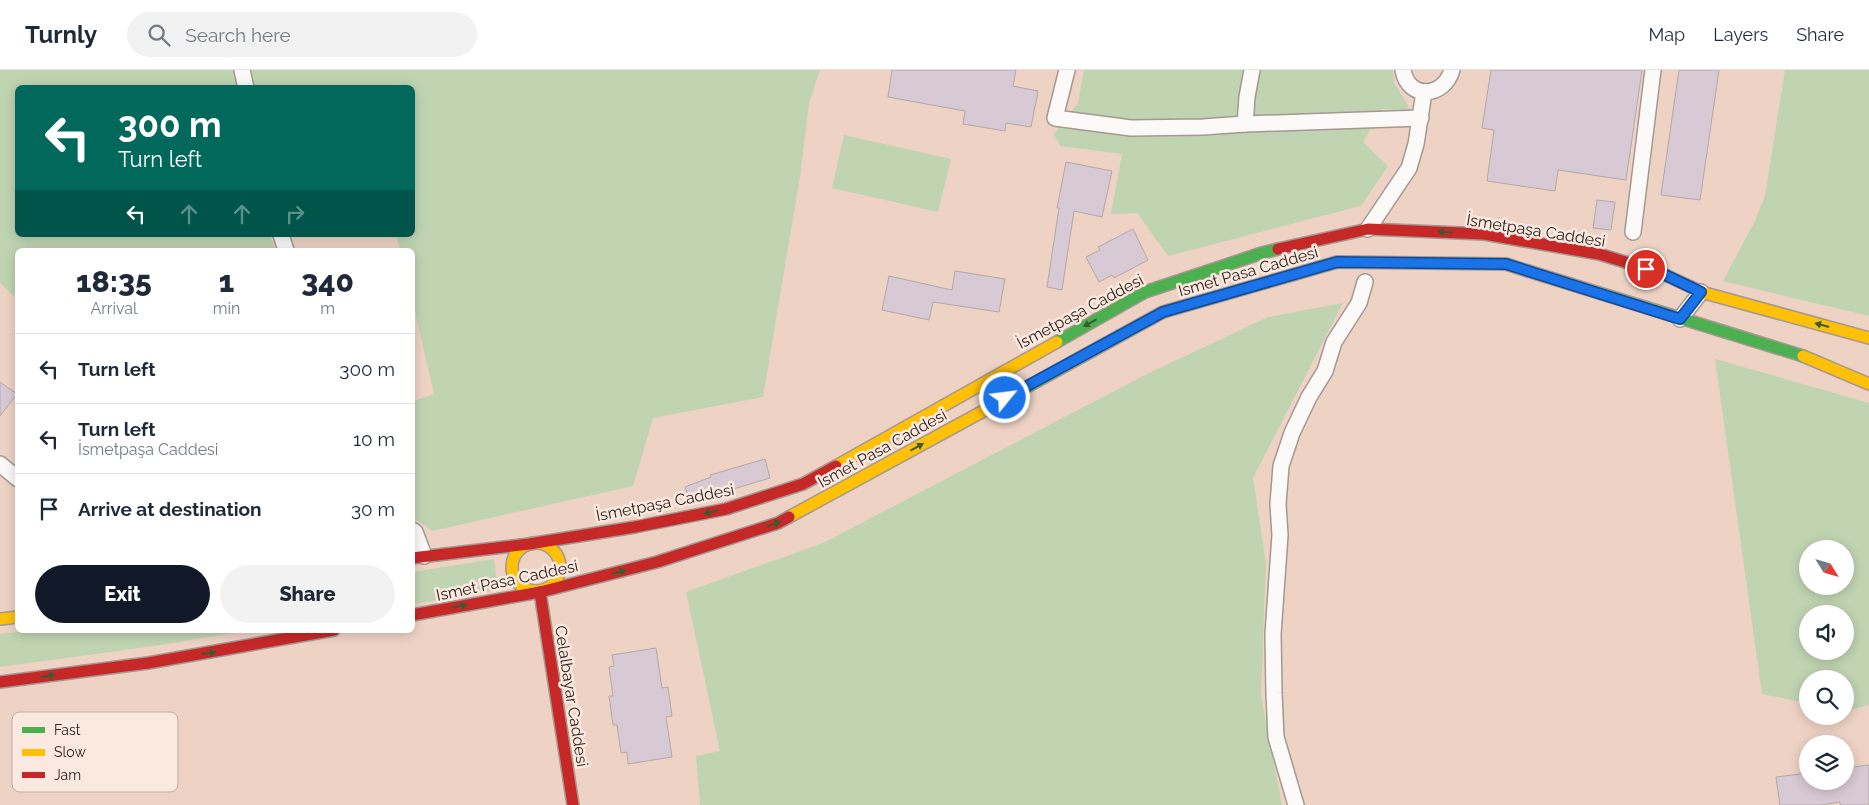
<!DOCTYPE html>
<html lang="en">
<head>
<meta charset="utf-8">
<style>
	body { margin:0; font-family:Raleway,sans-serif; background:#f2f2f3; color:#1f2937; height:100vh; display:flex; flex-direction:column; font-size:19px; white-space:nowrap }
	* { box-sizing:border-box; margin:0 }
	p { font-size:16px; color:#747a83 }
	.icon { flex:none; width:28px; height:28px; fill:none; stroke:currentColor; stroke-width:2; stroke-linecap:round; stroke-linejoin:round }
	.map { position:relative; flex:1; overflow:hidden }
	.sheet { position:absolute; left:15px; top:178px; width:400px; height:385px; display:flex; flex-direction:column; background:#fff; border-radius:8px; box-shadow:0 2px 12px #0003 }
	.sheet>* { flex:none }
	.top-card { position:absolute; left:15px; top:15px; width:400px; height:152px; border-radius:8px; box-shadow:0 2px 12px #0003; background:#00695c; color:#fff; overflow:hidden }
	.needle { width:32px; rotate:127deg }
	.tools { position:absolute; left:1799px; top:470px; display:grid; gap:10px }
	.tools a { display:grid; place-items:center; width:55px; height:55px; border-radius:50%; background:#fff; box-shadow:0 2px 12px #0003; font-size:25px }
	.pin { position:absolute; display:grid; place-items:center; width:42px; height:42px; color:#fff; margin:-21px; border:2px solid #fff; border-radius:50%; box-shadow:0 1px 5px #0007 }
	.me { position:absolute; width:55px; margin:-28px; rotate:61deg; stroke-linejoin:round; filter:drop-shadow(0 0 4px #0008) }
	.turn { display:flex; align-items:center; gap:18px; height:105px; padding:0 20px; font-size:22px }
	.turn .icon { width:65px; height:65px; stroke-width:2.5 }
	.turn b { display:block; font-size:35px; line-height:42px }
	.lanes { display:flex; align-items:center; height:48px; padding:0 20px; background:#0003; justify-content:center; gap:25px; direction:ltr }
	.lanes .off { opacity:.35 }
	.eta { display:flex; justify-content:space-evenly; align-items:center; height:85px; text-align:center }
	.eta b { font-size:30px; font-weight:800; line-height:35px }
	.action { display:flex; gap:10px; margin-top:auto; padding:10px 20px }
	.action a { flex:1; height:58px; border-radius:30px; background:#111827; color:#fff; font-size:20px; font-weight:800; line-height:58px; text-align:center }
	.action a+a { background:#f2f2f3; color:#1f2937 }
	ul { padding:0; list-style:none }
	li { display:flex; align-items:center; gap:15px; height:70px; padding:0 20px; border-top:1px solid #e0e1e3 }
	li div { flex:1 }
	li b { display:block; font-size:19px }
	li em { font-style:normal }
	header { display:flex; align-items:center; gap:30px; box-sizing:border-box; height:70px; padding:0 25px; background:#fff; border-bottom:1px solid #e0e1e3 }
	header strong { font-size:24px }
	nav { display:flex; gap:28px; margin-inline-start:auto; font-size:18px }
	.search { width:350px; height:45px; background:#f2f2f3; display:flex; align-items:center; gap:12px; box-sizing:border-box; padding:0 18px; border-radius:28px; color:#747a83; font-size:19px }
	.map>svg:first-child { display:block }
</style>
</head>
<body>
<header>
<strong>Turnly</strong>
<div class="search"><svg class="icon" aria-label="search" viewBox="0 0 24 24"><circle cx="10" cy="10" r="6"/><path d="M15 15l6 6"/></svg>Search here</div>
<nav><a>Map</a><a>Layers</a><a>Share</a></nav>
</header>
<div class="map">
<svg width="1869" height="735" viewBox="0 0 1869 735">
	<rect width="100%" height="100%" fill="#ecdcd4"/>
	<!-- built -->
	<path fill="#eed3c5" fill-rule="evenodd" d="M0,0H1869V735H0ZM18,18H412V165H18ZM18,180H412V560H18ZM1808,479H1845V516H1808ZM1808,544H1845V581H1808ZM1808,609H1845V646H1808ZM1808,674H1845V711H1808Z"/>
	<!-- green -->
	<g fill="#c0d4b2" fill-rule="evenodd">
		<path d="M0,0H820L809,33L800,107L763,327L653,348L633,416L432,461L413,447V331L434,324L413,233L412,180H400L396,165H412V18H18V165H277L271,167L275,180H18L17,229L0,213Z"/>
		<path d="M1084,0H1393L1394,12L1411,41L1382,39L1363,72L1388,96L1361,136L1168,186L1137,143L1111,144L1122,84L1060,76L1054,64L1078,33Z"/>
		<path d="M1785,0H1869V246L1723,211L1756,149L1765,125Z"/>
		<path d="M844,65L951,89L938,142L832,118Z"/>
		<path d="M1343,233L1253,408L1266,493L1261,626L1282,735H700L696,686L720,681L686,522L823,473L1147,304L1268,247Z"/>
		<path d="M1715,289L1869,333V635L1845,641V609H1808L1807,633L1762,624ZM1808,479H1845V516H1808ZM1808,544H1845V581H1808Z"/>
		<path d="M494,489L498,520L413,534V502Z"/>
		<path d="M33,560H251L154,576L0,597V564Z"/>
	</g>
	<!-- building -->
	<g fill="#d8cad4" stroke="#b2a8a9">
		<path d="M892,0H1016L1013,16L1038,21L1031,57L1006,53L1005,61L963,54L965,41L888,27Z"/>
		<path d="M1491,0H1642L1626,110L1558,100L1555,121L1487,111L1494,60L1482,58Z"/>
		<path d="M1679,0H1719L1700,130L1661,125Z"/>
		<path d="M1066,92L1112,101L1102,147L1074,141L1062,220L1047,217L1059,138H1057Z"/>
		<path d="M1597,130L1615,132L1611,160L1593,158Z"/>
		<path d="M1133,159L1148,190L1114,208L1112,205L1099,212L1086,187L1100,180L1098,177Z"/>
		<path d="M955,201L1005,209L999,242L933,232L929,250L882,240L889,206L952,220Z"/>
		<path d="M0,312L17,324L0,346Z"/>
		<path d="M765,389L770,408L690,432L685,417L711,407L710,405Z"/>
		<path d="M656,578L662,618L668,617L672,646L666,647L672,687L628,694L627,682L621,683L617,655H613L609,626H613L609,597L614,596L612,585Z"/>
		<path d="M1869,695V735H1840V732L1821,735H1780L1776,707L1808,703V711H1845V698Z"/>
	</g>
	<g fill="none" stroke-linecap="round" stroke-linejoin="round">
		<!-- street casing -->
		<g stroke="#a49892" stroke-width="18">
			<g id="street">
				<path d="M242,0L246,18"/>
				<path d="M1067,0L1055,48L1131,58L1203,57L1245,54L1421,48"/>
				<path d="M1403,0C1408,30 1444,28 1452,0"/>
				<path d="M1245,54L1247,27L1252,0"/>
				<path d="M1368,159L1409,98L1416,74L1424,22"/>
				<path d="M1633,162L1653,0"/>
				<path d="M281,165L286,180"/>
				<path d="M1680,249L1701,222"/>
				<path d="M0,394L18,409"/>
				<path d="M412,460L415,462L424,486"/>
				<path d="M1296,735L1276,667L1274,623L1273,564L1280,465L1278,434L1281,396L1292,363L1309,327L1325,301L1334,272L1359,233L1365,212"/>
			</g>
		</g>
		<!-- fast casing -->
		<g stroke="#a49892" stroke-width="14">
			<g id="fast">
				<path d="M1528,201L1803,286"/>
				<path d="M1057,272L1145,222L1262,183L1278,179"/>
				<path d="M989,338L1163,242L1292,205"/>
			</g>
		</g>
		<!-- slow casing -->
		<g stroke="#a49892" stroke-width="14">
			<g id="slow">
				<path d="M1292,205L1337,192L1506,194L1528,201"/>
				<path d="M1691,217L1701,222L1869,268"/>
				<path d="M1803,286L1869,314"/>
				<path d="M836,396L1057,272"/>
				<path d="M789,447L989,338"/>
				<circle cx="536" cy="497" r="24"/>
				<path d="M0,549L18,547"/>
			</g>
		</g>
		<!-- jam casing -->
		<g stroke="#a49892" stroke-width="14">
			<g id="jam">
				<path d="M1278,179L1368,159L1484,164L1599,184L1661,203L1691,217"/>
				<path d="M412,488L529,474L635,457L726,439L803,414L836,396"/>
				<path d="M540,522L573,735"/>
				<path d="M412,545L540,522L657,492L778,453L789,447"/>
				<path d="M0,612L148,593L334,560"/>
			</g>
		</g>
		<!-- street -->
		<use href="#street" stroke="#fcfaf9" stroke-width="15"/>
		<!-- fast -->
		<use href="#fast" stroke="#4caf50" stroke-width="11"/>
		<!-- slow -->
		<use href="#slow" stroke="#ffc107" stroke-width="11"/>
		<!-- jam -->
		<use href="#jam" stroke="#c62828" stroke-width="11"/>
	</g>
	<!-- one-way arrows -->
	<defs><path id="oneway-solid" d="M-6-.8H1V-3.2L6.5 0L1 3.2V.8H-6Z" transform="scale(1.25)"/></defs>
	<g fill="#395a31">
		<use href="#oneway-solid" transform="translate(1445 162) rotate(-177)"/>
		<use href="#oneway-solid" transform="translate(1090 253) rotate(151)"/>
		<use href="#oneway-solid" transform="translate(1822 255) rotate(-165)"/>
		<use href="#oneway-solid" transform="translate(917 377) rotate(-29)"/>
		<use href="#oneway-solid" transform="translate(711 442) rotate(169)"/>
		<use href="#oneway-solid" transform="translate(774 454) rotate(-21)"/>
		<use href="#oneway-solid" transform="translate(619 502) rotate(-14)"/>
		<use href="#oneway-solid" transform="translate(460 536) rotate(-11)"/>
		<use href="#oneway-solid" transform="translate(209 583) rotate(-9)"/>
		<use href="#oneway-solid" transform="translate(48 606) rotate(-8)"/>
	</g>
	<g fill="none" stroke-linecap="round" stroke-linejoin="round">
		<!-- route casing -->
		<g stroke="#114b97" stroke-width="12">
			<path id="route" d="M1005,328L1163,242L1337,192L1506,194L1680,249L1701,222L1661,203L1646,199"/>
		</g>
		<!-- route -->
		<use href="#route" stroke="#1a73e8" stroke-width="9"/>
	</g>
	<g text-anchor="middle" stroke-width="5" stroke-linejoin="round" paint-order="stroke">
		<!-- street labels -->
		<g font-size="16" fill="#2c211c" stroke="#fbe9e0">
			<text transform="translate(1536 160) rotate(9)" y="6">İsmetpaşa Caddesi</text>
			<text transform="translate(1248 201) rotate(-16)" y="6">Ismet Pasa Caddesi</text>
			<text transform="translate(1080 241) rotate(-28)" y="6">İsmetpaşa Caddesi</text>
			<text transform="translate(882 378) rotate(-29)" y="6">Ismet Pasa Caddesi</text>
			<text transform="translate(665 432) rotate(-11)" y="6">İsmetpaşa Caddesi</text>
			<text transform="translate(507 510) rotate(-12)" y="6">Ismet Pasa Caddesi</text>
			<text transform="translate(572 626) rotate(81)" y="6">Celalbayar Caddesi</text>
		</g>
	</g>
	<!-- legend -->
	<rect x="12" y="642" width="166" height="80" rx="8" fill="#fbe9e0" stroke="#bdada5" stroke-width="1"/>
	<rect x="22" y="657" width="23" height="6" fill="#4caf50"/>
	<rect x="22" y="679" width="23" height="7" fill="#ffc107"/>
	<rect x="22" y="702" width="23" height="6" fill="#c62828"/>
	<g font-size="14" fill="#2c211c">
		<text x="54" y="665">Fast</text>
		<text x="54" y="687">Slow</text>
		<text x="54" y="710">Jam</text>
	</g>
</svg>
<div class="tools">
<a><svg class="needle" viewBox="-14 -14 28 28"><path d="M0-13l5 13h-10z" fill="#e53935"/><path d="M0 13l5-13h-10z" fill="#747a83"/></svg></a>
<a><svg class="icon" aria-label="sound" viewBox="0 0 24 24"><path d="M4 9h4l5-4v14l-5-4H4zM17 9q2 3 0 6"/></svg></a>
<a><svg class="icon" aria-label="search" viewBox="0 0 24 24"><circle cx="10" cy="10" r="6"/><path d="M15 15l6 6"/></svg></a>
<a><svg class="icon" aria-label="layers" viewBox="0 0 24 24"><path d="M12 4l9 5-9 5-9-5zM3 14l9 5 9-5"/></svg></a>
</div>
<div class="pin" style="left:1646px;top:199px;background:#d93025"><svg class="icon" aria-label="arrive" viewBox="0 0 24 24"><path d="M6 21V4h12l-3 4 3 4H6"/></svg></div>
<svg class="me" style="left:1005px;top:328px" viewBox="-20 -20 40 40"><circle r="17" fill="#1a73e8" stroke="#fff" stroke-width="3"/><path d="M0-11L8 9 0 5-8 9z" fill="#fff"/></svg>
<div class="top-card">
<div class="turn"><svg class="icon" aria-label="left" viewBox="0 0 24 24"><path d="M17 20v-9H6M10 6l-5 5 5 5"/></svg><div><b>300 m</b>Turn left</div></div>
<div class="lanes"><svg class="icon" aria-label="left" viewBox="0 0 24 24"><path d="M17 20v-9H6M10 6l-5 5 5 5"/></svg><svg class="icon off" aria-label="ahead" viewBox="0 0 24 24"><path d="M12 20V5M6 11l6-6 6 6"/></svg><svg class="icon off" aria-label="ahead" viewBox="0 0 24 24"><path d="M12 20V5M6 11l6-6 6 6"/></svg><svg class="icon off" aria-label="right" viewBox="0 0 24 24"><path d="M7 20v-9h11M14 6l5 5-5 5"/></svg></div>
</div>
<section class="sheet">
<div class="eta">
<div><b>18:35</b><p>Arrival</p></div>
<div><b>1</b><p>min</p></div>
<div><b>340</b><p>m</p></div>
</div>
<ul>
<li><svg class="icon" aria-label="left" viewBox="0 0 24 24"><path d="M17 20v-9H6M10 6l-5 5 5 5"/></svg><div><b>Turn left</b></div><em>300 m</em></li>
<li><svg class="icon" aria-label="left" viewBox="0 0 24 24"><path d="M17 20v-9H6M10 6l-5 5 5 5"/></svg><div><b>Turn left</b><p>İsmetpaşa Caddesi</p></div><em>10 m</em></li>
<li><svg class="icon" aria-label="arrive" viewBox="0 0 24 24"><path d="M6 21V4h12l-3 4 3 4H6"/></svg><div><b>Arrive at destination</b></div><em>30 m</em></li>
</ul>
<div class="action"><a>Exit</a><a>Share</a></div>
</section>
</div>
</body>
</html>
